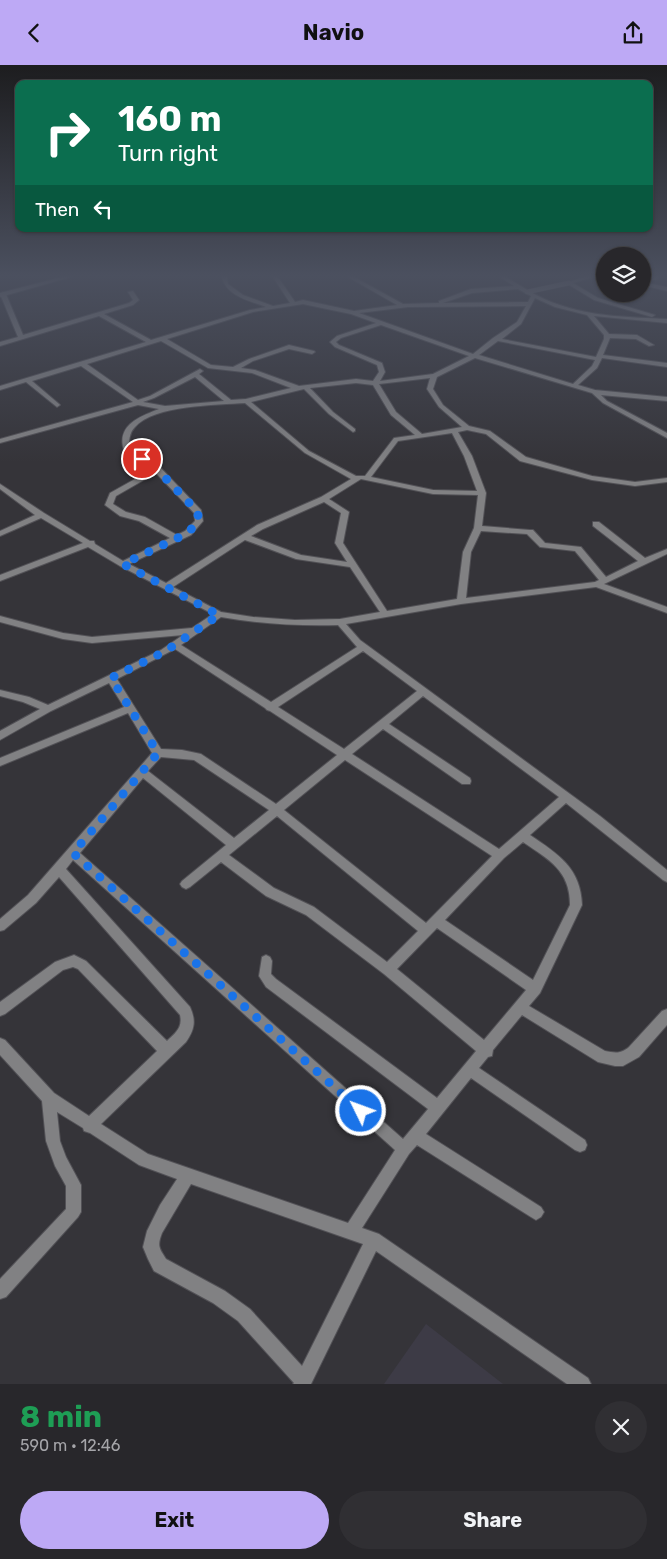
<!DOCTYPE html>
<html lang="en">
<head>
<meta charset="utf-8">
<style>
	body { margin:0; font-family:Rubik,sans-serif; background:#302f33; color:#f1f3f6; height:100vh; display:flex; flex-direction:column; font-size:19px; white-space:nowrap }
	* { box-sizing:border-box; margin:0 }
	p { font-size:16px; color:#a5a5a9 }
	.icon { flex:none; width:28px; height:28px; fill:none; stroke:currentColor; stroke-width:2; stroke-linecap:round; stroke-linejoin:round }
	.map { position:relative; height:1319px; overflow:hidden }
	.panel { display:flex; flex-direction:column; background:#28272b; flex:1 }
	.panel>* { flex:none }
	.hud { position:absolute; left:15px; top:15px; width:638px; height:152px; border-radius:10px; box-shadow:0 1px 4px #0004,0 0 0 1px #444447; background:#0b6e4f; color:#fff; overflow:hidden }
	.controls { position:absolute; left:596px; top:182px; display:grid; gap:10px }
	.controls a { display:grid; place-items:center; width:55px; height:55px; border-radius:50%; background:#28272b; box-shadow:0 1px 4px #0004,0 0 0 1px #444447; font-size:25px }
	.pin { position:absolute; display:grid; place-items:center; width:42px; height:42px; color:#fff; margin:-21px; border:2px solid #fff; border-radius:50%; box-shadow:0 1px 5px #0007 }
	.me { position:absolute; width:55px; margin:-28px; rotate:312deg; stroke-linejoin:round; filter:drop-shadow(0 0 4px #0008) }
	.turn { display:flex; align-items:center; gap:18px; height:105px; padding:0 20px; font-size:22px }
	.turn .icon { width:65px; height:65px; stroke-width:2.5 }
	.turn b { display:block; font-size:35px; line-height:42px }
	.then { display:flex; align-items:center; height:48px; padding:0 20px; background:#0003; gap:10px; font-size:19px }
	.round { display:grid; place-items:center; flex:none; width:52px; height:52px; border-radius:26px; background:#302f33 }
	.headline { display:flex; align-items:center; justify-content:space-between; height:85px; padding:0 20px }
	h1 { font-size:30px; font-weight:700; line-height:38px; color:#1e9e55 }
	.action { display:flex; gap:10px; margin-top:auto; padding:10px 20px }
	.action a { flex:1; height:58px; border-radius:30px; background:#bda9f5; color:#111; font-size:20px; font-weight:700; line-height:58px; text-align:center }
	.action a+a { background:#302f33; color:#f1f3f6 }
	header { display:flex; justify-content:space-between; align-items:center; height:65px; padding:0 20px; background:#bda9f5; color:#111; font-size:22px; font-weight:700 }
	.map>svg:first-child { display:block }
</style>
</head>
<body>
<header><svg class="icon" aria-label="back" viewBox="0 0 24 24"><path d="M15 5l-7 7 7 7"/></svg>Navio<svg class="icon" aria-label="share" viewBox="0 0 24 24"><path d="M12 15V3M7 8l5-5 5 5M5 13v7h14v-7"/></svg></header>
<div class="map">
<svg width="667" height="1319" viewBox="0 0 667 1319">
	<rect width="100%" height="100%" fill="#353439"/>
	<!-- built -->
	<path fill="#3d3b46" d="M426,1259L503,1319H384Z"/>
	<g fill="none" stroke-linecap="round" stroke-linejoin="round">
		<!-- service casing -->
		<g stroke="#525156" stroke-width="5.5">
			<g id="service">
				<path d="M642,215L657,212"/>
				<path d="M527,227L569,218"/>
			</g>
		</g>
		<!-- minor casing -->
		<g stroke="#525156" stroke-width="2">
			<g id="minor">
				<path d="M222,212H227L228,219L243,230L273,241L290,238L273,212H278L295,237L303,235L354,246L397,240L348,212H354L403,239L439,238V236L471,224L514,221L500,212H506C523,222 539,233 557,239C592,252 630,252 667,254V258L594,251L609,269L637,270L654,280L649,281L636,274L610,273L603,290L667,298V302L602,293L597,303L578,320L595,325L667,332V336L601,330L607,336L667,368V373L603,338L592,328L475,293L437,312L433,324L443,340L469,361L490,366L526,392L592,411L635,417L667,413V417L635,421L592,415L520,396L486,369L467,365L458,367L472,391L486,428L482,461L530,465H533L545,478L581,482L606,512L638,496L593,461V457H599L645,493L667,484V489L604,519L667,542V548L596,522L461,539L346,559L360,575L600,751L667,805V817L663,815L566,738L530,770C558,789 581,803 582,840L540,928L529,941L605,986C615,988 621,989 629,982L662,946L667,944V960L639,992L623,1001H615L598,997L522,950L493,985L492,991L488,992L479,1003L585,1075L587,1080L585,1085L580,1087L575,1085L471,1013L426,1069L541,1142L544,1147L541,1152L536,1155L531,1152L417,1080L409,1089L362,1163L379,1169L588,1313L591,1319H567L376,1186L311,1319H293L294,1318L238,1256L213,1238L154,1206L148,1194L143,1182L147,1166L160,1140L177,1114L139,1100L90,1068L84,1066L83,1063L57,1047L60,1076L66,1092L81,1120V1147L78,1152L6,1232L0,1234V1214L66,1144V1121L55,1101L46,1076L42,1036L0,990V973L5,975L54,1028L89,1051L157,986L78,904L73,902L63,905L5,949L0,951V937L55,897L74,890L86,896L167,976C175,968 183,963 180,950L59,812L36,838L4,865L0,866V854L28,830L152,688L128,648L0,701V693L124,642L109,618L51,646L0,675V666L40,644L23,637L0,631V625L29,632L48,640L161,585L183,570L92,578L63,574L0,557V551L63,568L92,572L192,563L213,549L120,501L88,482L0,516V510L83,478L41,453L0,471V466L35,450L0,424V419L44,448L90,476H94L95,479L123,496L170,473L139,456L120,451L105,440L110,428L153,404L148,400L124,386C116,360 139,352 159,344L138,340L0,378V374L133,337L81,301L32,316L59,339L60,340L57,342L26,317L0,325V321L146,277L99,251L0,281V277L18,272L0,229L3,227L6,229L23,270L129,238L133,235L128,227L133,226L139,235L133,240L104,249L151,275L250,245L266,242C250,236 226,231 222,212ZM518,224L531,231L528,237L443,238L472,228ZM535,233L555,242L587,250L604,270V274L596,292L502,274L521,259ZM303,239L351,249L376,258L337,271L330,277L335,282L377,300L379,307L373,316L356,314L299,321L255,305L241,303L253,296L289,284L312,289L315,287L314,286L289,280L249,294L233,302L211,300L167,274L253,247ZM526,241L517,257L493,273L473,289L359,248L408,242ZM381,260L469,291L433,309L380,316L385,307L382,298L339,280L336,277L341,273ZM161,276L208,303L252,308L291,323L246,334L231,335L199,309L203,306L200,304L150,331L138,335L87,299ZM498,276L595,295L592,301L573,319L479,290ZM195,312L224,336L165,341L143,337L154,333ZM430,313L427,324L439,342L462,362L422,369L396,347L379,319ZM356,318L373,320L391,350L415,370L394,373L365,411H356L309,386L251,337L304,324L329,349L353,367L355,366V364L333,347L310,323ZM245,338L305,388L351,414L321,432L257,460L166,518L129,499L191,470L203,456L201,445L154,396L129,384C129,376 129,368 135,362C154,340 217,340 245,338ZM452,368L464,391L477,426L433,425L371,412L398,376ZM156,408L194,448L195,456L185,466L177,470L145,452L126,447L113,439L116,431ZM361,414L433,429L478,430L474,463L463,487L457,534L387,546L343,478L349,447L329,434ZM324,437L341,448L335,478L347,497L301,490L251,471L263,464ZM481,466L527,469L540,482L575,486L599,515L595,517L466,533L471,487ZM245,475L296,494L350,502L380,547L340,554L295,555L253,552L221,547L173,522ZM221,552C260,559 298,561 338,560L357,582L271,637L181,580ZM175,584L265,643L267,645L270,646L337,690L276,739L201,689L182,685L161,684L117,614ZM363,586L417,626L344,684L278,642ZM423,631L559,732L499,784L352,689L383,664L462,719H470L471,716L470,713L389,659ZM161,692L194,695L269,745L234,773L148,706ZM345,695L492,791L426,858L284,745ZM143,713L226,780L182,816L180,819L182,822L186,824L190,822L221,797L266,831L306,850L384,909L476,986L437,1033L276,914L271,909L272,896L270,892L266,890L262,892L259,911L266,922L428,1044L403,1074L80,788ZM277,751L418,866L387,897L314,842L274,823L229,790ZM523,777C549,795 570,805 570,840L533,915L445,855L504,793ZM73,795L395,1085L348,1158L148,1089L101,1059L186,977C195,964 196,955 190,942L66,804ZM437,863L526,925L484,975L397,904ZM191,1119L363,1179L302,1301L250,1244L225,1226L166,1194C159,1183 157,1181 162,1168Z"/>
				<path d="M584,212H593L573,218L598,233L655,250L652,252L594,235L566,218Z"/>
				<path d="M642,217L667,222V226L642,220Z"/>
			</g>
		</g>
		<!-- tertiary casing -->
		<g stroke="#525156" stroke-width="2">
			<path id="tertiary" d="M62,212H71L0,232V228Z"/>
		</g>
		<!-- service -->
		<use href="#service" stroke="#818183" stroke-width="4.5"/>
		<!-- minor -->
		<use href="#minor" fill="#818183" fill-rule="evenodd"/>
		<!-- tertiary -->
		<use href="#tertiary" fill="#818183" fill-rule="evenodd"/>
	</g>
	<!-- sky -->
	<linearGradient id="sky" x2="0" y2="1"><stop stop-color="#1d1d1f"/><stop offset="0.53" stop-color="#4b505f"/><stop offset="1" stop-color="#4b505f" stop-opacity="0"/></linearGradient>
	<rect width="667" height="397" fill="url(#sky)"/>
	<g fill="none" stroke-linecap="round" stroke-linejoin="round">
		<!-- route -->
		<path stroke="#1a73e8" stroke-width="9" stroke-dasharray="0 16.2" d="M142,394L151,398L198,447V456L188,468L123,499L219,550L164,587L111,613L158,688L73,788L361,1046"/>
	</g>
</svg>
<div class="controls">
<a><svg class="icon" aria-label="layers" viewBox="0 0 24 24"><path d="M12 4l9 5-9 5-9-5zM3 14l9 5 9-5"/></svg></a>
</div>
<div class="pin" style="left:142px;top:394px;background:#d93025"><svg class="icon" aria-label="arrive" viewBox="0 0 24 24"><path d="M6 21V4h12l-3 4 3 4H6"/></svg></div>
<svg class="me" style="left:361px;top:1046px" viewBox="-20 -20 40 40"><circle r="17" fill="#1a73e8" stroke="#fff" stroke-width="3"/><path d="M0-11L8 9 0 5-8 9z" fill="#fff"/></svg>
<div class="hud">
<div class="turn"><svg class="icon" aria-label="right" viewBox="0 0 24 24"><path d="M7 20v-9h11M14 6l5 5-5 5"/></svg><div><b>160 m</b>Turn right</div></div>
<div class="then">Then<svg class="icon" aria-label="left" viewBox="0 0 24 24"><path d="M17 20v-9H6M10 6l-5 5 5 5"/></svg></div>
</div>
</div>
<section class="panel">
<div class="headline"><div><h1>8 min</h1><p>590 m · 12:46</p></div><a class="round"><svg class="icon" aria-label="close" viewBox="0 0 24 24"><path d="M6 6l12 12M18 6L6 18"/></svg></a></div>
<div class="action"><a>Exit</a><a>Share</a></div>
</section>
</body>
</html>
